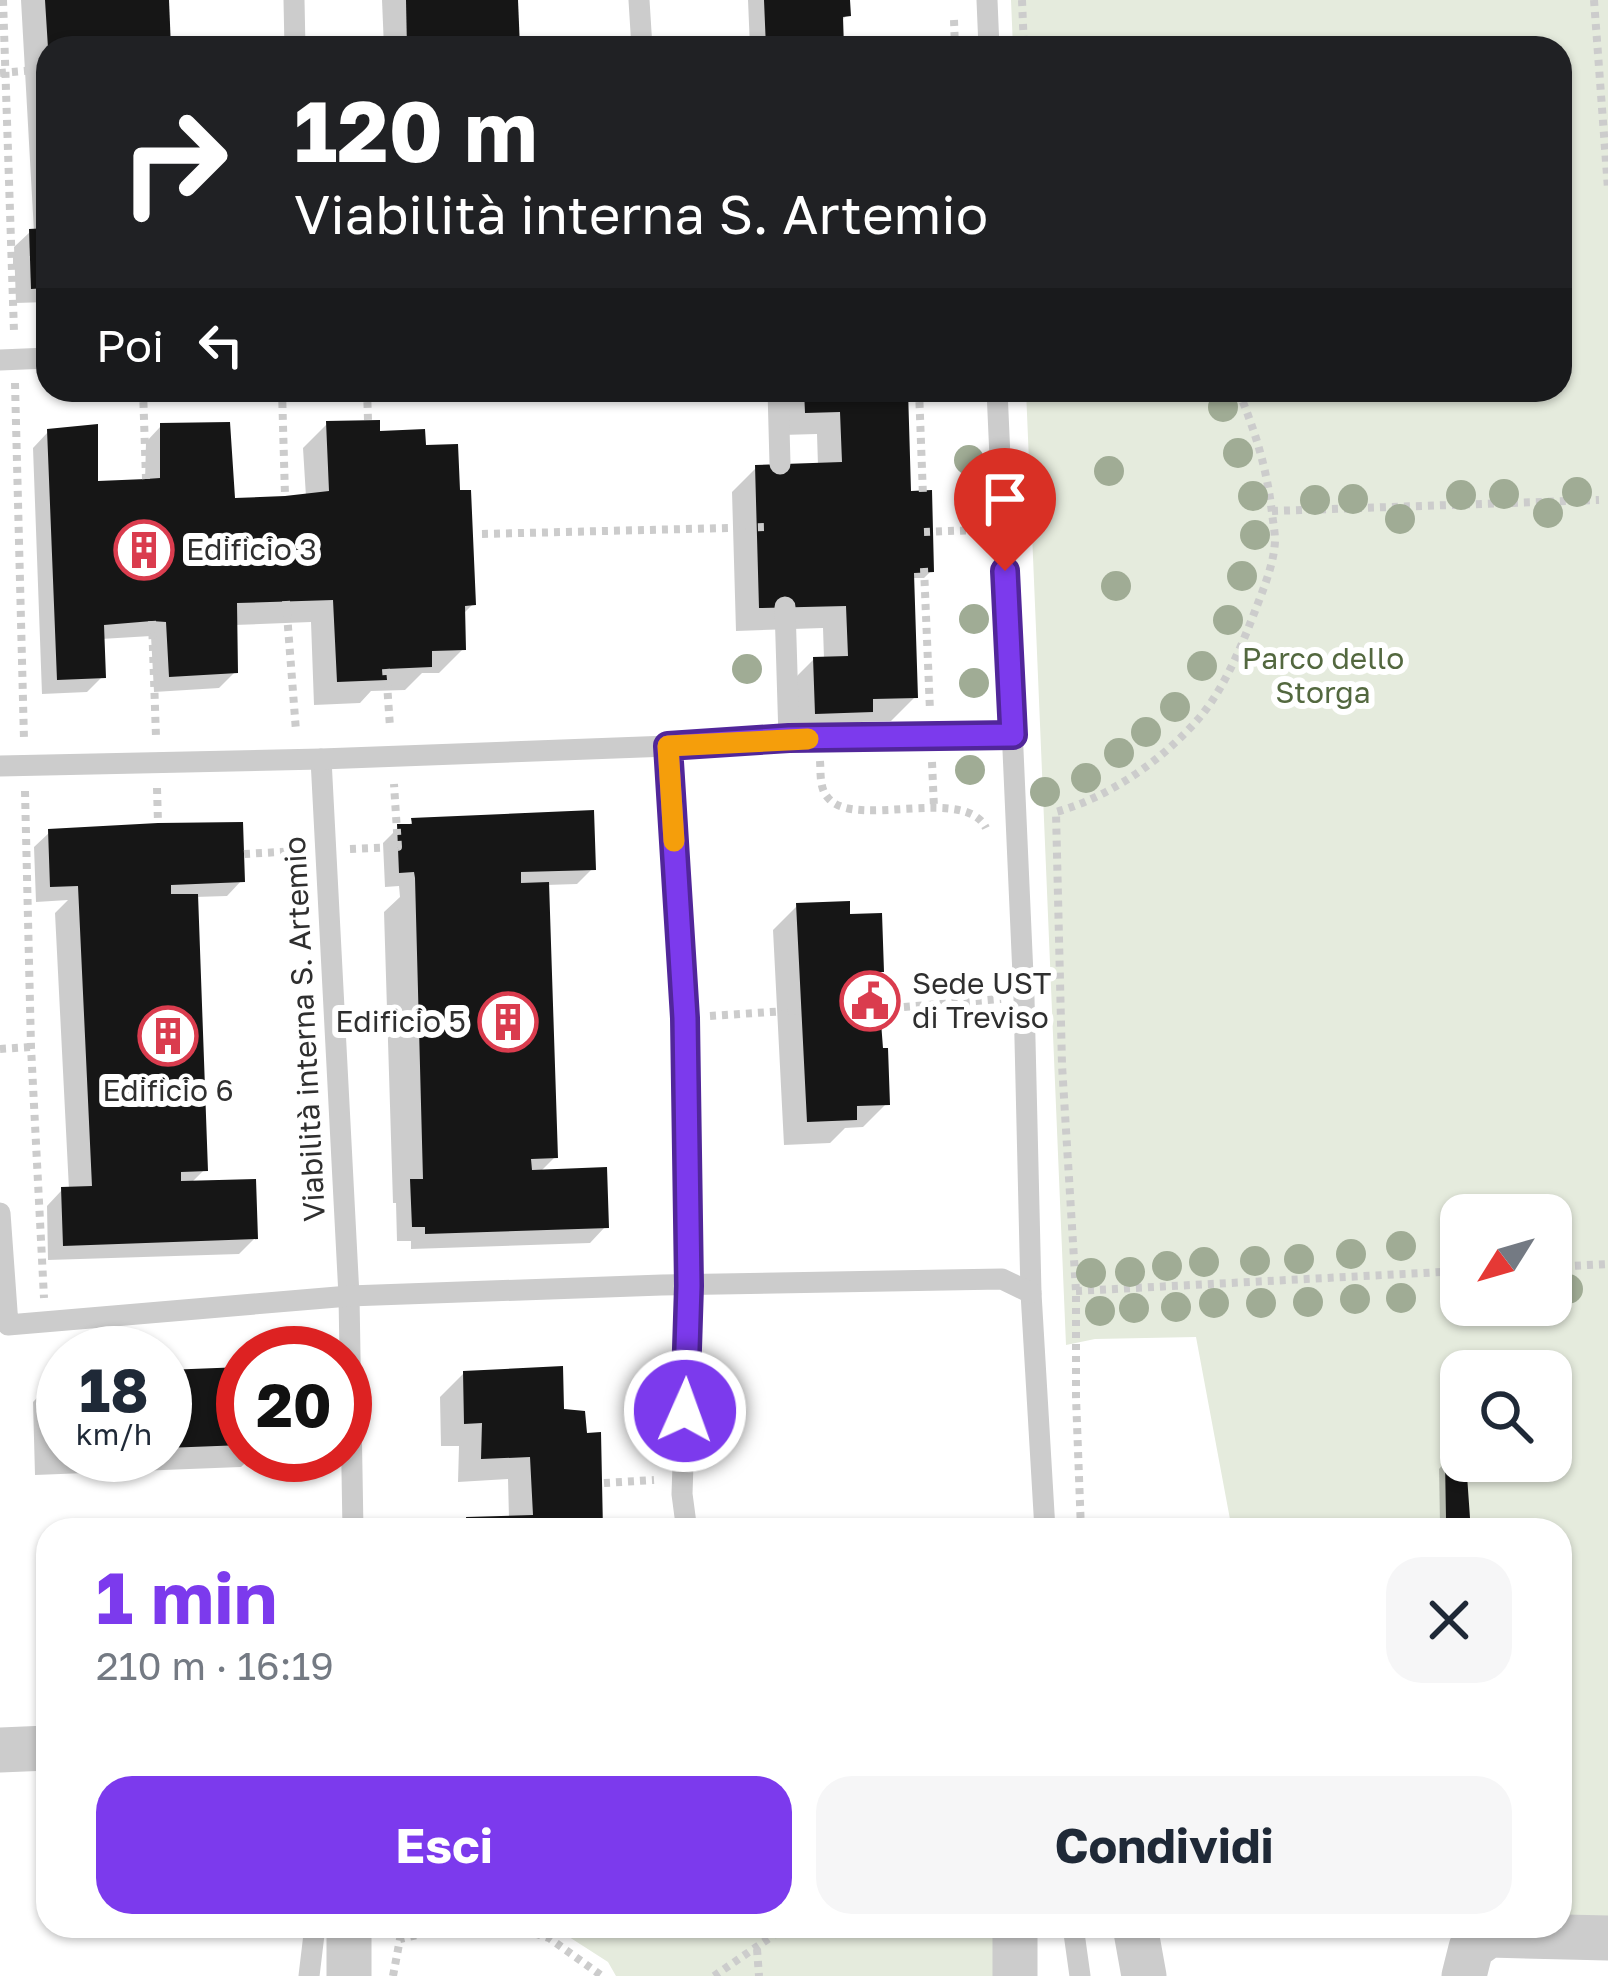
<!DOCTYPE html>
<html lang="it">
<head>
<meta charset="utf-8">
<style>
	body { margin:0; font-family:"Golos Text",sans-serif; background:#f6f6f7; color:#1f2937; height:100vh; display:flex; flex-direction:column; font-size:45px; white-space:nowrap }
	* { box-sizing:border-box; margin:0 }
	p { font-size:39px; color:#747a83 }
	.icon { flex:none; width:66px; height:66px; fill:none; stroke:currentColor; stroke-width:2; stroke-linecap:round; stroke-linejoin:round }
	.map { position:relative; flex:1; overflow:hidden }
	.drawer { position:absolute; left:36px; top:1518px; width:1536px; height:420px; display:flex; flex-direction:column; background:#fff; border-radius:36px; box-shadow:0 3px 9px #0004 }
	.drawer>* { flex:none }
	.top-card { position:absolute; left:36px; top:36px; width:1536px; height:366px; border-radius:36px; box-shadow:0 3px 9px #0004; background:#202124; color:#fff; overflow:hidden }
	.needle { width:78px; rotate:233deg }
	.fabs { position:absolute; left:1440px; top:1194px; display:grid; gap:24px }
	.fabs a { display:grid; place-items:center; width:132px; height:132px; border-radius:24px; background:#fff; box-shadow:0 3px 9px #0004; font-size:60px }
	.speed { position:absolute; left:36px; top:1326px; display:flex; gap:24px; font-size:60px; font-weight:700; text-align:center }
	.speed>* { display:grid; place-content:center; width:156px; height:156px; border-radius:50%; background:#fff; box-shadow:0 3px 9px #0004; line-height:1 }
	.speed small { font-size:30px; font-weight:400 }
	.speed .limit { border:18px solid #d22; background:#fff; color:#111 }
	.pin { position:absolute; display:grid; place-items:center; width:102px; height:102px; color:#fff; margin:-123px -51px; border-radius:50% 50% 50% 0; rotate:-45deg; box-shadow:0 0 12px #0007 }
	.pin .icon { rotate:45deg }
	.me { position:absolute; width:132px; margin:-66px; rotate:2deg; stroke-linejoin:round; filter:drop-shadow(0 0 9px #0008) }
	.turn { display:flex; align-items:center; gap:42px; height:252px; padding:0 60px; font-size:54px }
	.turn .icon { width:156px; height:156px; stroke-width:2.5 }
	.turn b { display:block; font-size:84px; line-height:102px }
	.then { display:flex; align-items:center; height:114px; padding:0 60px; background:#0003; gap:24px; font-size:45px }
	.round { display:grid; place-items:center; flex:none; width:126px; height:126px; border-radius:36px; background:#f6f6f7 }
	.head { display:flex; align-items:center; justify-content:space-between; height:204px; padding:0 60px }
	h1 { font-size:72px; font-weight:700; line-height:90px; color:#7c3aed }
	.button { display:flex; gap:24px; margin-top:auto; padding:24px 60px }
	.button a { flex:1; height:138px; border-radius:36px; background:#7c3aed; color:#fff; font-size:48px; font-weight:700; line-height:138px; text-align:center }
	.button a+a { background:#f6f6f7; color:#1f2937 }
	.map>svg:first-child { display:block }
</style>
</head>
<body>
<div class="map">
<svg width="1608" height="1976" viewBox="0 0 1608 1976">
	<rect width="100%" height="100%" fill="#fff"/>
	<!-- green -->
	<g fill="#e5ebdd" fill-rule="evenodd">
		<path d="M1011,0H1608V1918L1560,1915V1530H1232L1196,1337L1095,1339L1066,1345L1026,390H1560V48H1013ZM1461,1215H1551V1305H1461ZM1461,1371H1551V1461H1461Z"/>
		<path d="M552,1926H1009V1976H616L608,1962Z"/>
	</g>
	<!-- shadow -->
	<g fill="#0003">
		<path d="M21,0H166L168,48H48V302L16,303L14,247L30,232H34Z"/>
		<path d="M382,0H515L517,48H384Z"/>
		<path d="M748,0H847V15L840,22L841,48H750Z"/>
		<path d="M781,390H905L909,494L931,571L924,578H911L915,697L891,721L859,722L846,735L792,736L790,683L814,659H824L823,628L736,631L732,492L756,468L818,466L817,434L782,435Z"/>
		<path d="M327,424L378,434L423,448L457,493L473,604L462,615L463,649L439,673H422L405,690L371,691L360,703L314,705L311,622L234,625L235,672L219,688L154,692L151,636L101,639L103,676L87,692L42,694L33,448L48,432L95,484L145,482L146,442L161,426L232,501L306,497L303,448Z"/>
		<path d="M413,821L593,868L577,884L546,885L555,1157L539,1173L605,1227L590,1243L411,1249V1241H397L396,1203H393L384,912L400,897L399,886L385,887L383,843L399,827H407Z"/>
		<path d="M50,832L242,880L227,896L195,897L205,1169L190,1184L255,1238L239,1254L48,1260L47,1206L62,1190H69L55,913L68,900L36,902L34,847Z"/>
		<path d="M797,906L847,917L881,971L878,975L880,1051L887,1103L863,1127L845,1128L830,1143L784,1145L773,930Z"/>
		<path d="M243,1370V1455H253L241,1467L35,1475L33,1402L56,1378H63V1455H165V1373Z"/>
		<path d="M464,1373L562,1412L600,1530H458L468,1520L509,1519L508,1479L458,1482L459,1446H441L440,1397Z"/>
		<path d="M1446,1461H1463L1467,1517L1460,1524L1440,1525L1439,1469Z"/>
	</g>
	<!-- building -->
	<g fill="#161616">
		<path d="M45,0H169L171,48H48Z"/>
		<path d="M406,0H518L520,48H407Z"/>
		<path d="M764,0H850L851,16L843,17L844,48H766Z"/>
		<path d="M48,228V288L31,289L29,229Z"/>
		<path d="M804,390H908L911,491L932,490L934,572L914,573L918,698L873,699V712L815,714L813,657L848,656L846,606L759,608L755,465L842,462L840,412L805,413Z"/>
		<path d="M380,420V431L425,429L426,445L458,444L460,490H471L476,605L465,606L466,650L432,651V667L386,669L387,680L337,682L333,600L237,603L238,673L169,677L166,622L152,621L104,625L106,678L57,680L47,429L98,424V481L146,479L160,478V423L230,422L235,498L285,496L329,491L326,421Z"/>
		<path d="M594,810L596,870L521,872V883L549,882L558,1158L531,1159L532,1170L607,1167L609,1228L425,1234V1227H412L410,1179H423L415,878L414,872L399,873L397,824H412L411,818Z"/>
		<path d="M243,822L245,882L171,885V894H198L208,1171L181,1172V1181L256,1179L258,1239L63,1246L61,1187L92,1186L78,886L50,887L48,829L158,823Z"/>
		<path d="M850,901V914L882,913L884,972H880V1009L883,1048H888L890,1105L857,1106V1120L807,1122L796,903Z"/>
		<path d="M563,1366L564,1409L585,1411L587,1433L601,1432L603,1530H467L466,1517L533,1515L530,1457L481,1459L482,1423L464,1424L463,1371Z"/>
		<path d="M243,1367V1445L165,1448V1370Z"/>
		<path d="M55,1375H63V1452L58,1453Z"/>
		<path d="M1461,1458V1461H1466L1470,1518L1446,1519L1445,1459Z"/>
	</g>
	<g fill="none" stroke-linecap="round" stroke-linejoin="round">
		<!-- path -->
		<g stroke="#ccc" stroke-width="8" stroke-dasharray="6 6" stroke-linecap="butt">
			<path d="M3,0L14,332"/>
			<path d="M1022,0L1024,48"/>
			<path d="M1594,0L1608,189"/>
			<path d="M954,20L955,48"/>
			<path d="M0,73L48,69"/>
			<path d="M13,260H30"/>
			<path d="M15,383L24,740"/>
			<path d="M143,390L146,479"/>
			<path d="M282,390L285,496"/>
			<path d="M367,390L368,420"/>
			<path d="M919,390L923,496"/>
			<path d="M1272,511L1599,500"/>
			<path d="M924,532L977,530"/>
			<path d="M482,534L768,527"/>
			<path d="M924,568L930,711"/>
			<path d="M286,601L296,731"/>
			<path d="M152,621L156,737"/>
			<path d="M386,669L390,727"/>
			<path d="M820,761C821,774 819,789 829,799C857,829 965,785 986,828"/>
			<path d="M932,762L934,808"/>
			<path d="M157,788L158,823"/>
			<path d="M25,791L31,1047L44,1298"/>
			<path d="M350,849L398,847L394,784"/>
			<path d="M244,854L299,851"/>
			<path d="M880,1009L1001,999"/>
			<path d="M710,1016L801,1010"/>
			<path d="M0,1049L31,1047"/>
			<path d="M1551,1267L1608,1264"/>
			<path d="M1076,1291L1461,1271"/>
			<path d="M604,1483L654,1480"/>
			<path d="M1081,1530L1076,1397V1291L1062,1065L1056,812C1110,797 1164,759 1200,717C1225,687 1241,647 1255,611C1263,590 1274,564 1275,541C1275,532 1273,522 1272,513C1267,469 1255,430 1238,390"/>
			<path d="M512,1926L549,1938L602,1976"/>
			<path d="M757,1949L759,1976"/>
			<path d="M393,1976L400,1939L455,1926"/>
			<path d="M714,1976L787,1926"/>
		</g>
		<!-- lane -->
		<g stroke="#ccc" stroke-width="21">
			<path d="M294,0L295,48"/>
			<path d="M639,0L642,48"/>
			<path d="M987,0L989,48"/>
			<path d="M0,360L48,358"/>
			<path d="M778,390L780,464"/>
			<path d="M997,390L1024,998L1031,1293L1045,1530"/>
			<path d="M785,607L789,738"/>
			<path d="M669,746L685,1018L689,1285L682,1494L686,1524L682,1530"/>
			<path d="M321,759L349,1296L353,1530"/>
			<path d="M0,766L321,759L669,746L789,738L1013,735"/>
			<path d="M0,1213L8,1325L349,1296L662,1285L1002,1279L1031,1293"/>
			<path d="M1073,1926L1080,1976"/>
			<path d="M309,1976L315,1926"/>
		</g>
		<!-- street -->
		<g stroke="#ccc" stroke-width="45">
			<path d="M0,1750L48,1748"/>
			<path d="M349,1926V1976"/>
			<path d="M1015,1926V1976"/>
			<path d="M1135,1926L1144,1976"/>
			<path d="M1464,1976L1471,1948L1489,1935L1608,1938"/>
		</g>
	</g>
	<!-- trees -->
	<g fill="#a0ac95">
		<circle cx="1223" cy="407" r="15"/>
		<circle cx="1238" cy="453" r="15"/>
		<circle cx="969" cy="460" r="15"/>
		<circle cx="1109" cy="471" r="15"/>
		<circle cx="1577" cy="492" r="15"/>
		<circle cx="1504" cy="494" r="15"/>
		<circle cx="1461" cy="495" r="15"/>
		<circle cx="1253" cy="496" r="15"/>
		<circle cx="1353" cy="499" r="15"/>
		<circle cx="1315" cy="500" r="15"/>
		<circle cx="1548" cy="513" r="15"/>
		<circle cx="1400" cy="519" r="15"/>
		<circle cx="1255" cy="535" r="15"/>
		<circle cx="1242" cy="576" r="15"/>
		<circle cx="1116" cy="586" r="15"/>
		<circle cx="974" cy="619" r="15"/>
		<circle cx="1228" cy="620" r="15"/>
		<circle cx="1202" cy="666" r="15"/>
		<circle cx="747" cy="669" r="15"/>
		<circle cx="974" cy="683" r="15"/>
		<circle cx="1175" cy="707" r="15"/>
		<circle cx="1146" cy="732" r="15"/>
		<circle cx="1119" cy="753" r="15"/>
		<circle cx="970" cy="770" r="15"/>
		<circle cx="1086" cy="778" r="15"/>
		<circle cx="1045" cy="792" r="15"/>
		<circle cx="1401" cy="1246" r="15"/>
		<circle cx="1351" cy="1254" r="15"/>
		<circle cx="1299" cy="1259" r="15"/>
		<circle cx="1255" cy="1261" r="15"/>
		<circle cx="1204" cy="1262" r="15"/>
		<circle cx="1167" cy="1266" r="15"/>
		<circle cx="1130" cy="1272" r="15"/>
		<circle cx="1091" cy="1273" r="15"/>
		<circle cx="1568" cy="1289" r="15"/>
		<circle cx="1401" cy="1298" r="15"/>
		<circle cx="1355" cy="1299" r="15"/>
		<circle cx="1308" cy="1302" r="15"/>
		<circle cx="1214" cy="1303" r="15"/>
		<circle cx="1261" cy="1303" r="15"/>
		<circle cx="1176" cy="1307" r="15"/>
		<circle cx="1134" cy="1308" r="15"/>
		<circle cx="1100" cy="1311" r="15"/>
	</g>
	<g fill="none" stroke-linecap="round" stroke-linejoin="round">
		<!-- route casing -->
		<g stroke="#51269a" stroke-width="30">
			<path id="route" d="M685,1411L689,1286L685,1018L668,746L789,738L1013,735L1005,571"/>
		</g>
		<!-- route -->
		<use href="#route" stroke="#7c3aed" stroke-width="21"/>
		<!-- slow -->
		<path stroke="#f59e0b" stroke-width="21" d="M674,841L668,746L808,739"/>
	</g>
	<!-- icons -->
	<defs>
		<g id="building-ring" transform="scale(3)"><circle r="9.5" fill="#fff" stroke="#da3c4e" stroke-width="1.5"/><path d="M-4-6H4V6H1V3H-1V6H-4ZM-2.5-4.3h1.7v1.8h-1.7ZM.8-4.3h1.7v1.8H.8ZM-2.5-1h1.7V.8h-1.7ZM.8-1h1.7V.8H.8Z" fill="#da3c4e"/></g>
		<g id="civic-ring" transform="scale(3)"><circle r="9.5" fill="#fff" stroke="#da3c4e" stroke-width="1.5"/><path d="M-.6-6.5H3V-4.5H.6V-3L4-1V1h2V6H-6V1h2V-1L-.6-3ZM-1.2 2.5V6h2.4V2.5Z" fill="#da3c4e"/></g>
	</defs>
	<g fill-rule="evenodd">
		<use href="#building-ring" x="144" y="550"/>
		<use href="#civic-ring" x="870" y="1001"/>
		<use href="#building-ring" x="508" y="1022"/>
		<use href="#building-ring" x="168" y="1036"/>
	</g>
	<g text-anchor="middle" stroke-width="12" stroke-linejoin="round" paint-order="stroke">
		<!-- poi labels -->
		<g font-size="30" fill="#2f2f2f" stroke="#fff" text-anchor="start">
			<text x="186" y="560">Edificio 3</text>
			<text x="912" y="994">Sede UST<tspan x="912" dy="34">di Treviso</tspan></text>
			<text x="466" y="1032" text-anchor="end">Edificio 5</text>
			<text x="168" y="1101" text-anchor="middle">Edificio 6</text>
		</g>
		<!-- park labels -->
		<g font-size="30" fill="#53683f" stroke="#fff">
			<text x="1323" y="669">Parco dello<tspan x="1323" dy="34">Storga</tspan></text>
		</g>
		<!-- street labels -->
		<g font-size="30" fill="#2f2f2f" stroke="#fff">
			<text transform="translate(305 1029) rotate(-93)" y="10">Viabilità interna S. Artemio</text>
		</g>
	</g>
</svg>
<div class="fabs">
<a><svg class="needle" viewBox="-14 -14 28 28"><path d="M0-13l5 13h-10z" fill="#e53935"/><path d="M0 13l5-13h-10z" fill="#747a83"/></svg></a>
<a><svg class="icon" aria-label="search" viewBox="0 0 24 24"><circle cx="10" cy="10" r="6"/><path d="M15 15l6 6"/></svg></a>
</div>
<div class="speed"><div>18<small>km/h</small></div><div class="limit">20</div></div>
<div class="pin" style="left:1005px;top:571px;background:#d93025"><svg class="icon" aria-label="arrive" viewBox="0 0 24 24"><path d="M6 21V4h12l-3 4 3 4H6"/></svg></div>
<svg class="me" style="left:685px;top:1411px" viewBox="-20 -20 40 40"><circle r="17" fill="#7c3aed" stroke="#fff" stroke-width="3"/><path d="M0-11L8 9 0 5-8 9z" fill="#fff"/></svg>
<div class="top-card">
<div class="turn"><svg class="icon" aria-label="right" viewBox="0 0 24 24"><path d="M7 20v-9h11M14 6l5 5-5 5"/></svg><div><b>120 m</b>Viabilità interna S. Artemio</div></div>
<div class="then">Poi<svg class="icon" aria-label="left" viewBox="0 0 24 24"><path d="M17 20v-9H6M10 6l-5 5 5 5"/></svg></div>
</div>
<section class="drawer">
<div class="head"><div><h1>1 min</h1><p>210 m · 16:19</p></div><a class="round"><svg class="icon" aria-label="close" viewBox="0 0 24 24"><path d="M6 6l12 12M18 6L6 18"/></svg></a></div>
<div class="button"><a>Esci</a><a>Condividi</a></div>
</section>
</div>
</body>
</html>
